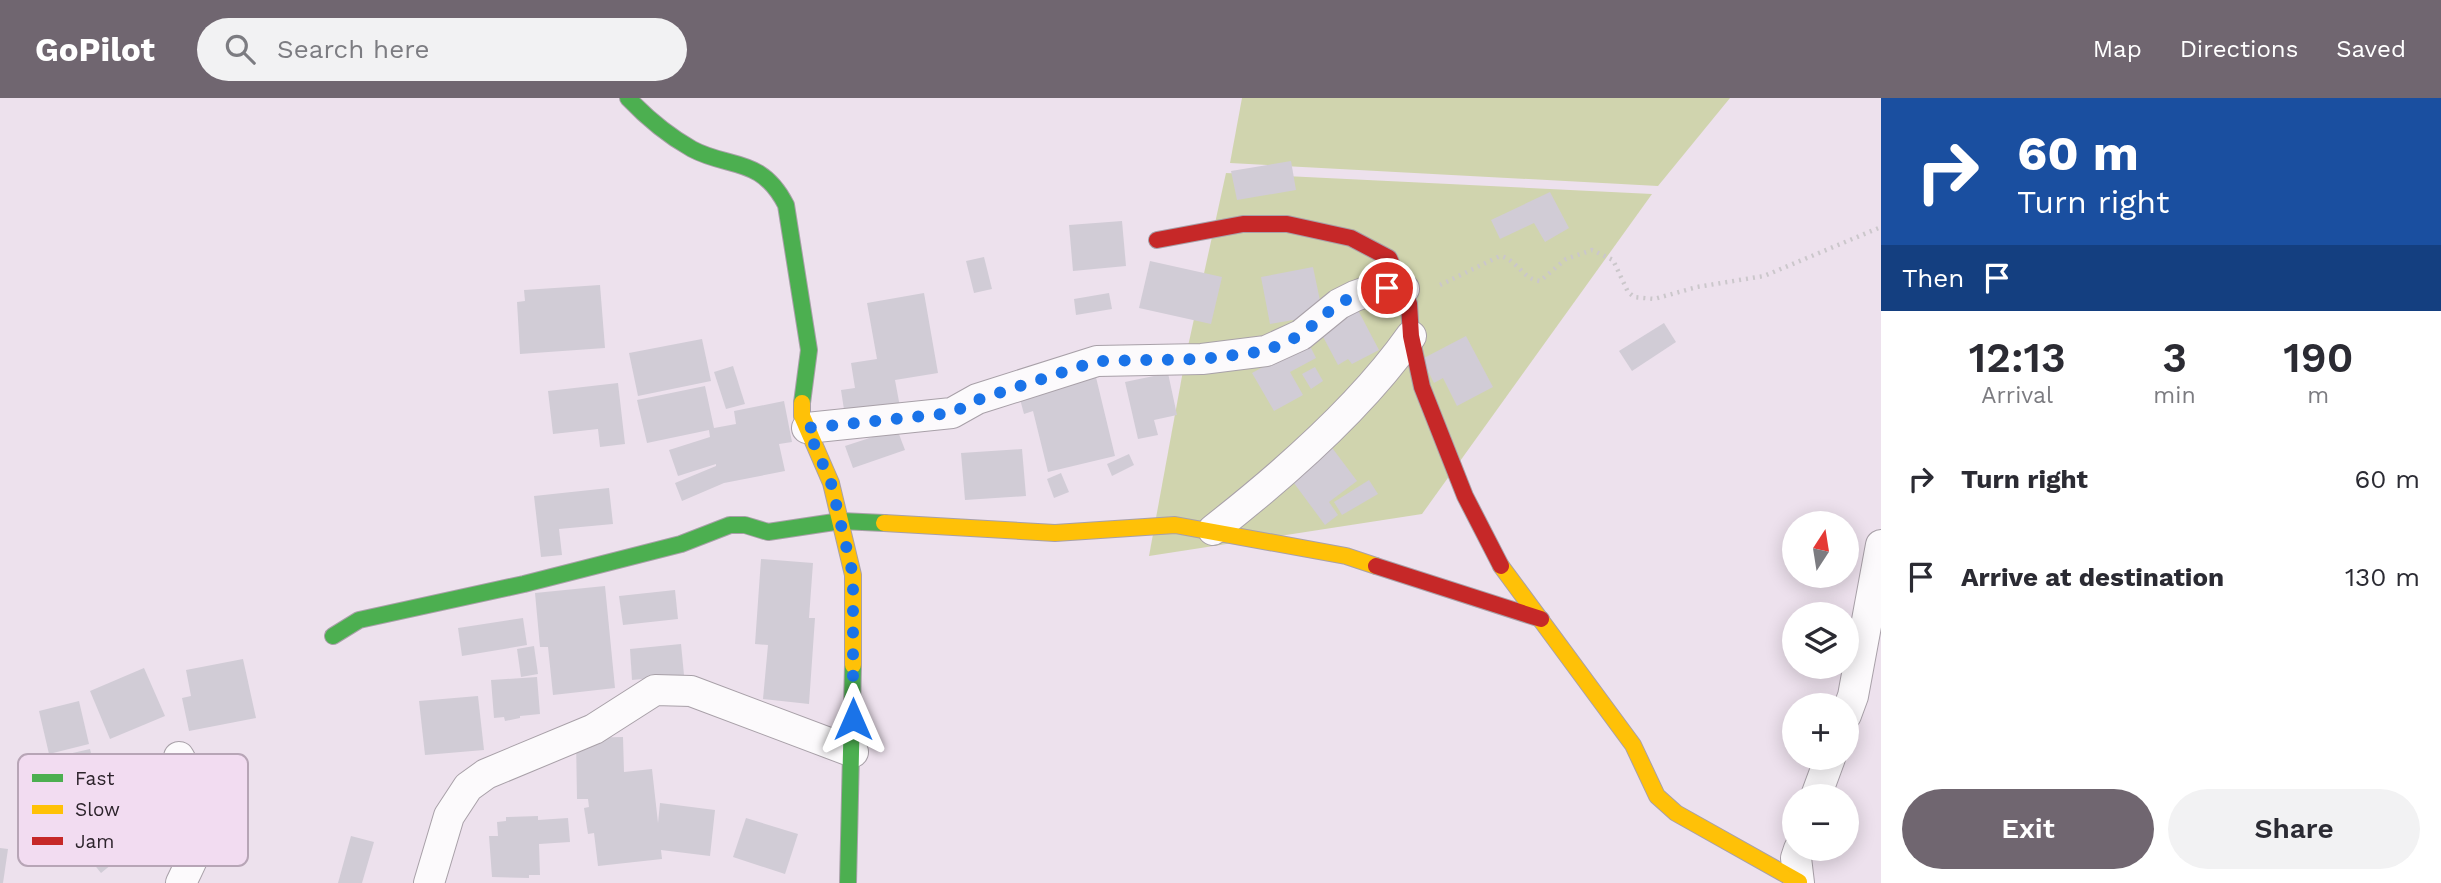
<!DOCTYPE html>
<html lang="en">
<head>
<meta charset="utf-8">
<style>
	body { margin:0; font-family:"Work Sans",sans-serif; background:#f2f2f3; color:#2b2b33; height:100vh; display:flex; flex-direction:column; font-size:26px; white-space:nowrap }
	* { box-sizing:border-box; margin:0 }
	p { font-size:23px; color:#7c7c81 }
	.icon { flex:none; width:38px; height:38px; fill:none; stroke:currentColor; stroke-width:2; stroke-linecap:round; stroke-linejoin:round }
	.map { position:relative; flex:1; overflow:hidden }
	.side { display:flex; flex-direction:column; background:#fff; width:560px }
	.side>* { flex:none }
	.guide { background:#1a4fa0; color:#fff; overflow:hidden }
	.needle { width:46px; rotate:12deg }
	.fabs { position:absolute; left:1782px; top:413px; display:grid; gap:14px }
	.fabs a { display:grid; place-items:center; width:77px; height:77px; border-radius:50%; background:#fff; box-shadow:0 4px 18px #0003; font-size:35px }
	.pin { position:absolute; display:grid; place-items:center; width:60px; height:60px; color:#fff; margin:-30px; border:4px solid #fff; border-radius:50%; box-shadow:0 2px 7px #0007 }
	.me { position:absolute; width:77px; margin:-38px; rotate:0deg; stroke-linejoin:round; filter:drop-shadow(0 0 5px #0008) }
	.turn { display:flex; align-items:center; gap:24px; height:147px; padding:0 21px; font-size:32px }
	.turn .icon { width:91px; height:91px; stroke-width:2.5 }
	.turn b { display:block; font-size:49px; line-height:60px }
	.then { display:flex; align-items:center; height:66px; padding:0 21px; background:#0003; gap:14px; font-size:26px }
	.eta { display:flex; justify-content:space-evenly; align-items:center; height:119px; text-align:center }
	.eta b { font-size:42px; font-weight:600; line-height:49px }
	.cta { display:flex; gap:14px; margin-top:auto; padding:14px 21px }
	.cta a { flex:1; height:80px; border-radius:42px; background:#706670; color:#fff; font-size:28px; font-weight:600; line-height:80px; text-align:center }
	.cta a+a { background:#f2f2f3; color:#2b2b33 }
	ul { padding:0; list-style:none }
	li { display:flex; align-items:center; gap:21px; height:98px; padding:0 21px }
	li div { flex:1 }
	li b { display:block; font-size:26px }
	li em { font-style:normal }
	header { display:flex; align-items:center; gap:42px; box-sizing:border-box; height:98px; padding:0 35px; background:#706670; color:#fff }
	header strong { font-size:33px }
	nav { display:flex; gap:38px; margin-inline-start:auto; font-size:24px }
	.search { width:490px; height:63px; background:#f2f2f3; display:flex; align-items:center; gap:18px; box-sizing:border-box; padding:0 24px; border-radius:38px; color:#7c7c81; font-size:26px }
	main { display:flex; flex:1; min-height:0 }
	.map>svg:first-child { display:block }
</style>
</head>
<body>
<header>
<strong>GoPilot</strong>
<div class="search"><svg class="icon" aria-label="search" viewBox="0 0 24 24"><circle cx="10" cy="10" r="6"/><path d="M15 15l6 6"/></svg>Search here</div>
<nav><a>Map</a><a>Directions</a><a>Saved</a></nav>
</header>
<main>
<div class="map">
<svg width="1881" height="785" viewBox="0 0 1881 785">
	<rect width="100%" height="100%" fill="#ede1ed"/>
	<!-- green -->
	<g fill="#d0d4ae">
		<path d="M1242,0H1730L1658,88L1230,65Z"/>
		<path d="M1226,75L1652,96L1422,416L1149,458L1185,262Z"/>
	</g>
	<!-- building -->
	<g fill="#d1ccd6">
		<path d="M1291,63L1296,92L1237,102L1231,73Z"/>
		<path d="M1550,94L1569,130L1545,144L1534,125L1500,141L1491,122Z"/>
		<path d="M1122,123L1126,168L1073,173L1069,127Z"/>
		<path d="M984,159L992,191L974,195L966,163Z"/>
		<path d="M1150,163L1222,179L1211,226L1139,210Z"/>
		<path d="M1313,169L1323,217L1270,226L1261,179Z"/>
		<path d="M600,187L605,250L520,256L517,204L525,203L524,192Z"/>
		<path d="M924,195L938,275L895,282L900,309L845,318L841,292L855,290L851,265L877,261L867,205Z"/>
		<path d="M1109,195L1112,211L1076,217L1074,201Z"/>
		<path d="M1358,212L1379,252L1352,266L1348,261L1338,267L1320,233Z"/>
		<path d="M1664,225L1676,244L1632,273L1619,253Z"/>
		<path d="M1466,238L1493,289L1457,308L1443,280L1434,285L1422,261Z"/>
		<path d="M702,241L711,283L638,298L629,255Z"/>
		<path d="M1308,244L1316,260L1290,274L1303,297L1274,313L1252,275Z"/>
		<path d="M733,268L745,306L726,311L714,274Z"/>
		<path d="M1315,269L1323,283L1311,291L1302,276Z"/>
		<path d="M1094,271L1115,358L1048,374L1033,313L1024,316L1017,290Z"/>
		<path d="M1168,275L1177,317L1154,322L1158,337L1138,341L1125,284Z"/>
		<path d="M618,285L625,346L600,349L598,331L553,336L548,293Z"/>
		<path d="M705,288L714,330L736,326L734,313L784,303L792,344L779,346L785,373L724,385L682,403L675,385L716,368V366L678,378L669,352L710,339L709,332L647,345L637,302Z"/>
		<path d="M897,331L905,352L853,370L845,348Z"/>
		<path d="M1330,347L1357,383L1329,404L1338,417L1325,427L1288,377Z"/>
		<path d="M1022,351L1026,398L965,402L961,355Z"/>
		<path d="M1129,356L1134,367L1112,378L1107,366Z"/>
		<path d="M1061,375L1069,394L1054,400L1047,381Z"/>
		<path d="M1369,382L1378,396L1342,417L1334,404Z"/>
		<path d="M609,390L613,426L559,431L562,457L541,459L534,398Z"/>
		<path d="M761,461L813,465L809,520H815L809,606L763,601L768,547L755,546Z"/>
		<path d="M605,488L615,590L553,597L548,549H540L535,495Z"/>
		<path d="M675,492L678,521L623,527L619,498Z"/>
		<path d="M523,520L527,547L462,558L458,530Z"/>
		<path d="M681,546L684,577L632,582L630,551Z"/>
		<path d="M534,548L538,576L521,579L517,551Z"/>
		<path d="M243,561L256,620L189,633L182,600L191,598L186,572Z"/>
		<path d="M144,570L165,618L110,641L90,593Z"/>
		<path d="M537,579L540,616L520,618V620L505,623L504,619L494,620L491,582Z"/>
		<path d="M478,598L484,652L425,657L419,603Z"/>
		<path d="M79,603L89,646L49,656L39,613Z"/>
		<path d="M623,639L624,674L652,671L658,725L660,705L715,712L710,758L661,752L662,761L598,768L594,735L588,736L584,710L589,709L588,701H577L576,640Z"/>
		<path d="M90,651L100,690L74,696L64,657Z"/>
		<path d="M118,677L159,728L101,775L60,724Z"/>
		<path d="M538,718V722L568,720L570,744L539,746L540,777H529V780L492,779L489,738H498L497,724L506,723V719Z"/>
		<path d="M746,720L798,736L785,776L733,759Z"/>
		<path d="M351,738L374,744L362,785H338Z"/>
		<path d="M0,750L8,751L3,785H0Z"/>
	</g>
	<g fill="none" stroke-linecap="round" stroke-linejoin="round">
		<!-- street casing -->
		<g stroke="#a8a0a8" stroke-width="32">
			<g id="street">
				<path d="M807,330L952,315L977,301L1097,263L1202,261L1266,253L1301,237L1339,206L1355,198L1372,192L1404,191"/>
				<path d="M1213,432C1282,378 1361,309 1411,238"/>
				<path d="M1846,617L1853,598L1881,447"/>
				<path d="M179,659C214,721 211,722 181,785"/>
				<path d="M1816,698L1830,660"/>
				<path d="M1799,751L1796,760L1799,785"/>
				<path d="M429,785L449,718L468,689L486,676L594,631L655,592L691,593L853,654"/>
			</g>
		</g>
		<!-- fast casing -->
		<g stroke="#a8a0a8" stroke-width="18">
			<g id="fast">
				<path d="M628,0C647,20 667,37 692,51C729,71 761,58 786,107L809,252L802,305"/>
				<path d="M333,538L359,522L524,486L681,446L730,427H745L768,434L841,423L884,425"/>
				<path d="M848,785L853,567"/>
			</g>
		</g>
		<!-- slow casing -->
		<g stroke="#a8a0a8" stroke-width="18">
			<g id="slow">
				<path d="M802,305V318L831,385L853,477V567"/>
				<path d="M884,425L1055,435L1175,427L1346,458L1376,468"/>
				<path d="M1501,468L1633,647L1657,698L1676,715L1799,784"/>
			</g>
		</g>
		<!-- jam casing -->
		<g stroke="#a8a0a8" stroke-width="18">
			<g id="jam">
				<path d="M1157,142L1243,126H1287L1351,140L1389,160L1409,206L1411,238L1422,289L1465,398L1501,468"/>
				<path d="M1376,468L1541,521"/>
			</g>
		</g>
		<!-- path -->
		<path stroke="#cbc7cb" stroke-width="4.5" stroke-dasharray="2 5" stroke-linecap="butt" d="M1440,187L1500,158C1518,162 1522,181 1540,183L1566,161L1592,152L1613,162L1628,194L1634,199L1654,201L1697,189L1764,178L1881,129"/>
		<!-- street -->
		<use href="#street" stroke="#fcfafc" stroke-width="30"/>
		<!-- fast -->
		<use href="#fast" stroke="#4caf50" stroke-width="16"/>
		<!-- slow -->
		<use href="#slow" stroke="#ffc107" stroke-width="16"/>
		<!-- jam -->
		<use href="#jam" stroke="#c62828" stroke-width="16"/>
	</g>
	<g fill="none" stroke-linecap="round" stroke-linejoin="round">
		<!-- route -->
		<path stroke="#1a73e8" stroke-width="12" stroke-dasharray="0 21.6" d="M853,621V477L831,385L807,330L952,315L977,302L1097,263L1202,261L1266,253L1301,237L1339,205L1372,191L1387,190"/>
	</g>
	<!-- legend -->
	<rect x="18" y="656" width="230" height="112" rx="10" fill="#f2dcf1" stroke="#b7a5b6" stroke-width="2"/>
	<rect x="32" y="676" width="31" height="8" fill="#4caf50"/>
	<rect x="32" y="707" width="31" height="9" fill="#ffc107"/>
	<rect x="32" y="739" width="31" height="8" fill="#c62828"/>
	<g font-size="19" fill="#2d242c">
		<text x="75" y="687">Fast</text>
		<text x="75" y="718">Slow</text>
		<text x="75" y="750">Jam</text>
	</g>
</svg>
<div class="fabs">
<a><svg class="needle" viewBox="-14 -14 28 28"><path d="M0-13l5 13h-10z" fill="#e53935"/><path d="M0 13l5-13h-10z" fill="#7c7c81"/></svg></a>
<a><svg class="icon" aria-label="layers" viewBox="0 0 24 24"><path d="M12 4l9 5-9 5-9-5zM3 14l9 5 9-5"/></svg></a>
<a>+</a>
<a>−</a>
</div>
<div class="pin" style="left:1387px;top:190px;background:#d93025"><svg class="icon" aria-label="arrive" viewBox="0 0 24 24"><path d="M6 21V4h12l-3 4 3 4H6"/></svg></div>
<svg class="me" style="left:853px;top:621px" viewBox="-20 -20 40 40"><path d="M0-17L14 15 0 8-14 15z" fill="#1a73e8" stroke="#fff" stroke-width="4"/></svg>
</div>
<section class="side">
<div class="guide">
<div class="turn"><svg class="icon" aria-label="right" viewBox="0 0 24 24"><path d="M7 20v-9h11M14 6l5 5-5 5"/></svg><div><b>60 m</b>Turn right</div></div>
<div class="then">Then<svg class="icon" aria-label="arrive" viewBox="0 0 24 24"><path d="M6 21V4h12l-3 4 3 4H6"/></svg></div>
</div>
<div class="eta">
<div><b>12:13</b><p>Arrival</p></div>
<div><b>3</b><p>min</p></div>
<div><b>190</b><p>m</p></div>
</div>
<ul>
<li><svg class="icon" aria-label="right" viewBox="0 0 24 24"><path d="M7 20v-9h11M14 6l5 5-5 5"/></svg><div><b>Turn right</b></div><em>60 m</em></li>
<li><svg class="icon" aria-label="arrive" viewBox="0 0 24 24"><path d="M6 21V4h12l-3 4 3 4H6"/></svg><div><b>Arrive at destination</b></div><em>130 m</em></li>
</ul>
<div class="cta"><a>Exit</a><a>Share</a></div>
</section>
</main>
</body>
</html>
